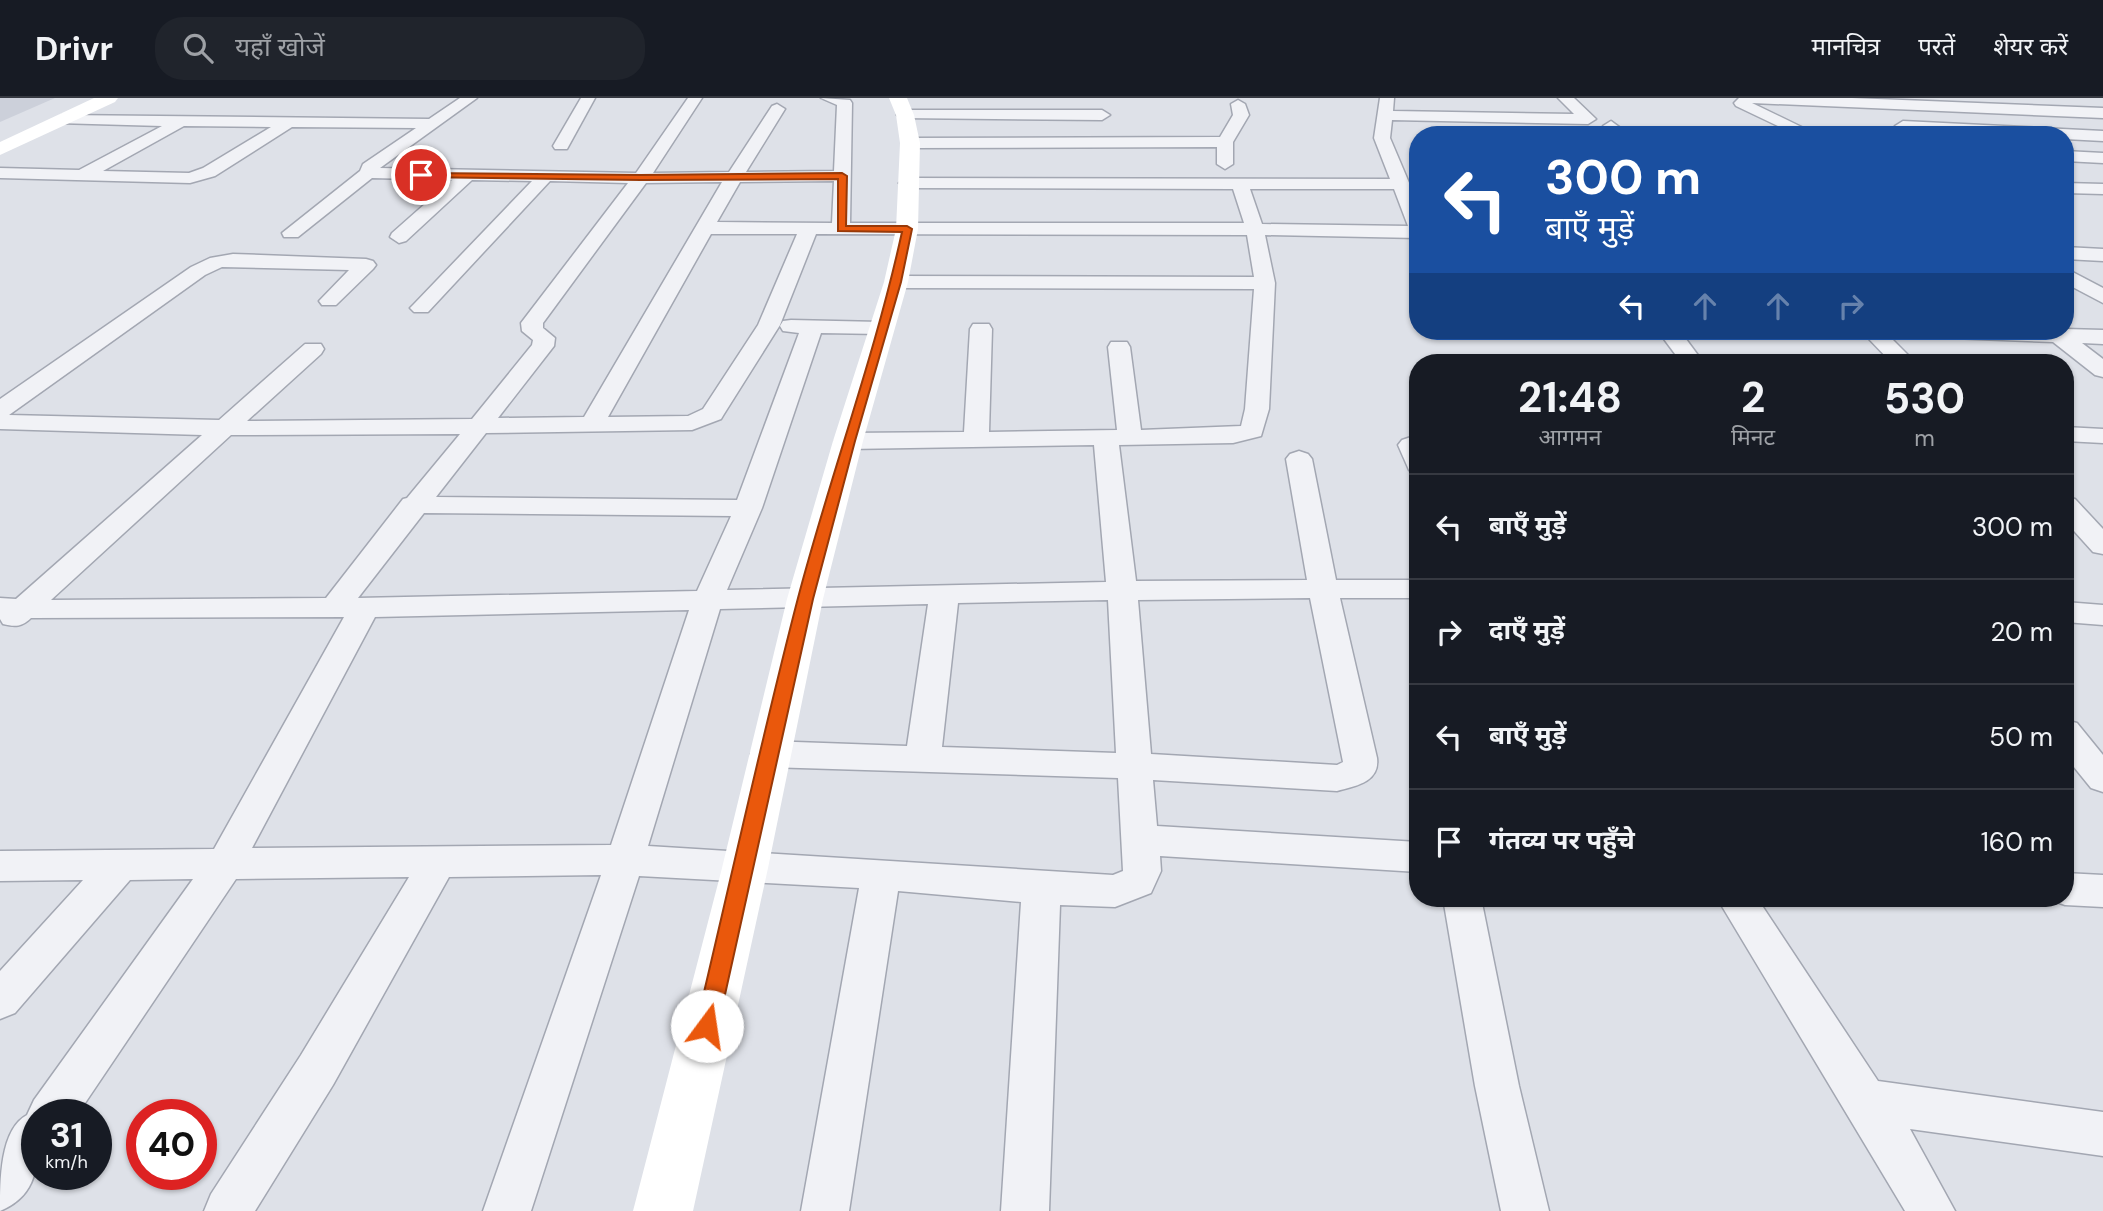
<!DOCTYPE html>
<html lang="hi">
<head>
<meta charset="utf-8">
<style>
	body { margin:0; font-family:"DM Sans","Noto Sans Devanagari",sans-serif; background:#20242c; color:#f1f3f6; height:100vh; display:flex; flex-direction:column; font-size:26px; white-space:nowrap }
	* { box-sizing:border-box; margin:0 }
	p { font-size:23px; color:#9ea1a6 }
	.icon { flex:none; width:38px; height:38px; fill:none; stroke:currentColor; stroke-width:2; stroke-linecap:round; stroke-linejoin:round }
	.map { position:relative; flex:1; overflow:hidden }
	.sheet { position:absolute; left:1409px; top:256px; width:665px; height:553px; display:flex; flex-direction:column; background:#171b24; border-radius:28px; box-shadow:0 2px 5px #0004 }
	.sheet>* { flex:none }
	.guide { position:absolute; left:1409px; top:28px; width:665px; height:214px; border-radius:28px; box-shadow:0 2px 5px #0004; background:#1a4fa0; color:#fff; overflow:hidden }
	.speed { position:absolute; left:21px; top:1001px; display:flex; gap:14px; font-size:35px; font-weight:700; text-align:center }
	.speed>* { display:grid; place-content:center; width:91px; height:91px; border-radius:50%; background:#171b24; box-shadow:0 2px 5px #0004; line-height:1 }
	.speed small { font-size:18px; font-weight:400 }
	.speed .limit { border:10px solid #d22; background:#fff; color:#111 }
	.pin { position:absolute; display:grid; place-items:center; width:60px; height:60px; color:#fff; margin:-30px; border:4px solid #fff; border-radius:50%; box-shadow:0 2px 7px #0007 }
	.me { position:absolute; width:77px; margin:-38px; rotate:14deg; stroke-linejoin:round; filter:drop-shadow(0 0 5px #0008) }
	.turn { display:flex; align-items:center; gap:24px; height:147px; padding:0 21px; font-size:32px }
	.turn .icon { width:91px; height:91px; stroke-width:2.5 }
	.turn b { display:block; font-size:49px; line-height:60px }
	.lanes { display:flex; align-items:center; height:66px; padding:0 21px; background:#0003; justify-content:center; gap:35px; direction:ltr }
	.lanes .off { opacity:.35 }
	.eta { display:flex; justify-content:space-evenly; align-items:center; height:119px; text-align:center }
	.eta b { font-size:42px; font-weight:700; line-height:49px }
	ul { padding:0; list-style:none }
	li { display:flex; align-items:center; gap:21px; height:105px; padding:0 21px; border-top:2px solid #363941 }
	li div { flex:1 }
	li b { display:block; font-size:26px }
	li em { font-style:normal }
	header { display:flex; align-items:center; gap:42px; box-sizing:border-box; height:98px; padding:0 35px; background:#171b24; border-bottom:2px solid #363941 }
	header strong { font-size:33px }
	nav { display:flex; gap:38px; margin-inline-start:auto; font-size:24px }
	.search { width:490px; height:63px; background:#20242c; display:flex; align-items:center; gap:18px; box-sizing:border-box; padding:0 24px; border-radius:28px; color:#9ea1a6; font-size:26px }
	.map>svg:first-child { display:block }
</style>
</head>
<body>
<header>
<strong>Drivr</strong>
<div class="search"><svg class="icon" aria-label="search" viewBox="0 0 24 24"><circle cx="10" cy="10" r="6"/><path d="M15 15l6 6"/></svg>यहाँ खोजें</div>
<nav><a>मानचित्र</a><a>परतें</a><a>शेयर करें</a></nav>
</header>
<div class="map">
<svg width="2103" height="1113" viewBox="0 0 2103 1113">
	<rect width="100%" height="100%" fill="#dee1e8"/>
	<!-- built -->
	<path fill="#ccd0da" d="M0,0H55L0,24Z"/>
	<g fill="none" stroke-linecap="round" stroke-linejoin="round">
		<!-- street casing -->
		<g stroke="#a3a7b2" stroke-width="3">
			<g id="street">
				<path d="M460,0H477L380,70L636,75L688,0H702L653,75L729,74L772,8L777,6L785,11L746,74L834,73L837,7L821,0L850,2L852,5L850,125H1244L1233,91L908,90L899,85L908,80L1390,81L1374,40L1380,0H1394L1393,13L1574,16L1558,0H1574L1596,21L1588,26L1392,22L1390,40L1418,106V140L1265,137L1275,185L1269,311L1261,338L1233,345L1119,347L1136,483L1307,482L1286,361L1290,356L1299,353L1308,356L1312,361L1336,482H1418V500H1340L1377,660C1380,684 1356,688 1337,693L1153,682L1157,728L1418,744V774L1160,758L1161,773L1151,795L1115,809L1060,807L1049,1113H1001L1021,804L898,793L849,1113H801L859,790L639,778L531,1113H483L601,777L449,779L333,987L255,1113H204L211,1096L301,957L409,779L236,781L77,1017H37C37,1057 44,1095 0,1113C0,1083 0,1031 27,1017L34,1002L193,781L130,782L15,915L0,921V873L83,782L0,783V753L214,751L344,519L31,520C22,529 15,529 3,526L0,521V500L16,501L202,337L0,331V301L191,169L210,160L233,156L366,161L373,163L376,167L373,171L336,207H322L319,203L349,172L222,169L205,177L9,317L219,322L305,246H321L324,251L321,256L247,323L472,321L532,247L533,242L522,233L521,225L628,85L550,83L428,214H414L410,210L414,206L532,83L472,82L406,143L399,145L390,139L392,135L452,82L372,80L298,139H284L282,135L360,73L363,66L416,30L292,29L215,78L190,85L0,80V70L79,72L162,28L57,25L54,22L62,17L429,21ZM184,28L271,29L203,70L189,75L103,73ZM834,83L832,125L717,124L740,84ZM722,84L584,319L498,320L554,248L555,240L543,230V225L646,85ZM1250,91H1394L1408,128L1262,126ZM711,136H797L758,227L703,311L688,318L608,319ZM816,136L1247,137L1254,179L896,178L889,180L886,184L889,188L896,190L1254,191L1245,311L1241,328L1141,332L1130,249L1127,244H1111L1108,249L1117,332L989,334L992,231L989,226H973L970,231L964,334L848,335L839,338L835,343L839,348L848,351L1094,347L1106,484L727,492L762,410L821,235L881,236L889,235L892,230L889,225L881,224L791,222L783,223L780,228L783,233L799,235L737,402L436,399L486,335L692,332L721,321L724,316L780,227ZM460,336L407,400L403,401L326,500L51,502L231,337ZM424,415L731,418L697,493L358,500ZM1310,500L1343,664L1337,667L1151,656L1138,502ZM1108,502L1116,655L942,649L958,505ZM928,506L907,648L768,643L756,647L751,656L756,665L768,669L1118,680L1123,773L1113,777L648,748L720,511ZM689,512L611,747L252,750L375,519Z"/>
				<path d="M581,0H595L567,51H555L553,48Z"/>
				<path d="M1739,0H1852L2103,10V20L1752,5L1818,37H1797L1736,8L1734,5Z"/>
				<path d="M1238,2L1245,6L1249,17L1233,44V66L1225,71L1217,66V49L910,50L902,45L910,40L1220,39L1233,17L1231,6Z"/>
				<path d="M905,12H1102L1110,17L1102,22L900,20L897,17Z"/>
				<path d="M1611,23L1630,37H1612L1603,28Z"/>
				<path d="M1903,23L2103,33V43L2065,41V37H1984L1897,31L1895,28Z"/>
				<path d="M2065,53L2103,55V65L2065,63Z"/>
				<path d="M2065,85L2103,86V96L2065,95Z"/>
				<path d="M2065,149L2103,151V163L2065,161Z"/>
				<path d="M2065,170L2103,190V205L2065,185Z"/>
				<path d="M2065,231L2103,232V246L2082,245L2103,261V279L2095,277L2053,244L1901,238L1892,241L1915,264H1891L1868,240L1873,233Z"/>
				<path d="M1658,233H1680L1703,264H1681Z"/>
				<path d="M2065,329L2103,331V345L2065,343Z"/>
				<path d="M1411,339L1418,341V375L1409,372L1398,347L1402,342Z"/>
				<path d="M2065,399L2075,401L2103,431V456L2093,454L2065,423Z"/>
				<path d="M2065,504L2103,507V527L2065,524Z"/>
				<path d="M2065,622L2077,625L2103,657V694L2091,690L2065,658Z"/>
				<path d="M2065,775L2103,777V809L2065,807L2051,802L2050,800H2065Z"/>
				<path d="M1443,800H1481L1519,988L1549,1113H1501L1475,988Z"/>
				<path d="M1717,800H1757L1878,983L2103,1014V1058L1910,1031L1955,1113H1905Z"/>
			</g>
		</g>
		<!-- street -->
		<use href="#street" fill="#f1f2f6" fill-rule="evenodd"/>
		<!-- secondary -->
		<g fill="#fff" fill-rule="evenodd">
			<path d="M94,0H118L115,4L0,57V44Z"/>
			<path d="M889,0H907L914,17L920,45L918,131L908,184L863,343L823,501L768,770L693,1113H633L722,770L787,501L833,343L884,184L896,131L900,45L896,17Z"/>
		</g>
	</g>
	<!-- route -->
	<path fill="#ea580c" stroke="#983908" stroke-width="2" d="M421,75L641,77L842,75L847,78L846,128H907L912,131L901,184L855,343L813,501L718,928L715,935L707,938L700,935L696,928C730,786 761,642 798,500C830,378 875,258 902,134L838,133V81L641,82L418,79Z"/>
</svg>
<div class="speed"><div>31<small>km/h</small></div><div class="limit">40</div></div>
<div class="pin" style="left:421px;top:77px;background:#d93025"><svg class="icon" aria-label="arrive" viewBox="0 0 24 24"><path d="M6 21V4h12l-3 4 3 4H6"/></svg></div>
<svg class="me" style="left:707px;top:928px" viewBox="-20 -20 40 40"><circle r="19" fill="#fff"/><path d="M0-13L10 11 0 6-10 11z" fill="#ea580c"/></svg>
<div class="guide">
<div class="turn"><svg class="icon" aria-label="left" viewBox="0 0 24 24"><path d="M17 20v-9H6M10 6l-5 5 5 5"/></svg><div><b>300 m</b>बाएँ मुड़ें</div></div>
<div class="lanes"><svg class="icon" aria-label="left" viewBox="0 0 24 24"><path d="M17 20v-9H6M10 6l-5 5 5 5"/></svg><svg class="icon off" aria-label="ahead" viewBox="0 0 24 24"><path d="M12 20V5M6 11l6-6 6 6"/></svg><svg class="icon off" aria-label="ahead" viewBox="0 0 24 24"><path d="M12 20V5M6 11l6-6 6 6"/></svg><svg class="icon off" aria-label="right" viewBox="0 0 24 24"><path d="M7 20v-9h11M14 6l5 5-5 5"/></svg></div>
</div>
<section class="sheet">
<div class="eta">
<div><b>21:48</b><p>आगमन</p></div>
<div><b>2</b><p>मिनट</p></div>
<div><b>530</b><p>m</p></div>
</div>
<ul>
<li><svg class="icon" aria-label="left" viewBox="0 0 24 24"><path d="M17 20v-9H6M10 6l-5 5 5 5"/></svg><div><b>बाएँ मुड़ें</b></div><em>300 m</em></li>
<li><svg class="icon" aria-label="right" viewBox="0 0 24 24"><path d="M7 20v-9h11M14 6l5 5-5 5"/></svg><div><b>दाएँ मुड़ें</b></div><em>20 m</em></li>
<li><svg class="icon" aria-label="left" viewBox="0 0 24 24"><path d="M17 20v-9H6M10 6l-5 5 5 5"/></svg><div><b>बाएँ मुड़ें</b></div><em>50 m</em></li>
<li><svg class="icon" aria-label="arrive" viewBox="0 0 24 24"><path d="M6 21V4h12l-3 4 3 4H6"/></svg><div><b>गंतव्य पर पहुँचे</b></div><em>160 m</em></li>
</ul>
</section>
</div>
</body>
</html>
